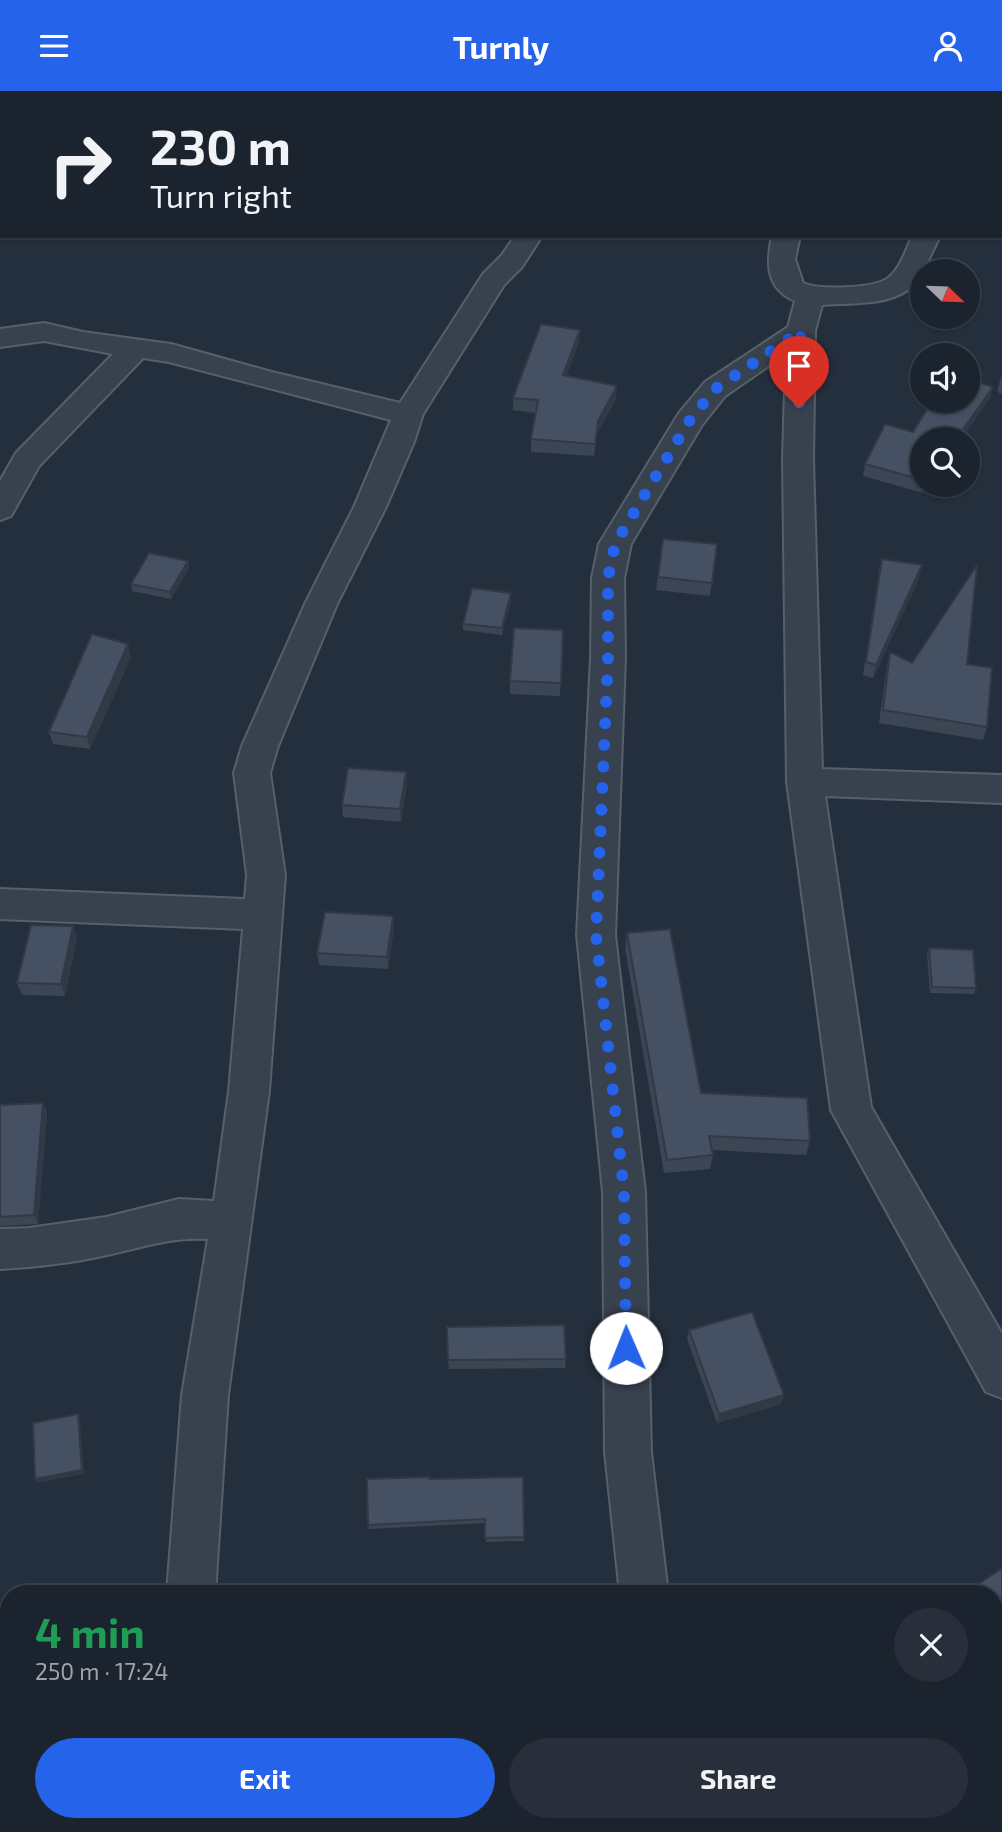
<!DOCTYPE html>
<html lang="en">
<head>
<meta charset="utf-8">
<style>
	body { margin:0; font-family:"Exo 2",sans-serif; background:#282f3a; color:#f1f3f6; height:100vh; display:flex; flex-direction:column; font-size:26px; white-space:nowrap }
	* { box-sizing:border-box; margin:0 }
	p { font-size:23px; color:#a0a4aa }
	.icon { flex:none; width:38px; height:38px; fill:none; stroke:currentColor; stroke-width:2; stroke-linecap:round; stroke-linejoin:round }
	.map { position:relative; flex:1; overflow:hidden }
	.side { position:absolute; left:0px; top:1494px; width:1003px; height:247px; display:flex; flex-direction:column; background:#1b232e; border-radius:28px 28px 0 0; box-shadow:0 2px 5px #0004,0 0 0 2px #39404a }
	.side>* { flex:none }
	.banner { position:absolute; left:0px; top:0px; width:1003px; height:147px; box-shadow:0 2px 5px #0004,0 0 0 2px #39404a; background:#1b232e; color:#f1f3f6; overflow:hidden }
	.needle { width:46px; rotate:113deg }
	.fabs { position:absolute; left:910px; top:168px; display:grid; gap:14px }
	.fabs a { display:grid; place-items:center; width:70px; height:70px; border-radius:50%; background:#1b232e; box-shadow:0 2px 5px #0004,0 0 0 2px #39404a; font-size:35px }
	.pin { position:absolute; display:grid; place-items:center; width:60px; height:60px; color:#fff; margin:-72px -30px; border-radius:50% 50% 50% 0; rotate:-45deg; box-shadow:0 0 7px #0007 }
	.pin .icon { rotate:45deg }
	.me { position:absolute; width:77px; margin:-38px; rotate:359deg; stroke-linejoin:round; filter:drop-shadow(0 0 5px #0008) }
	.turn { display:flex; align-items:center; gap:24px; height:147px; padding:0 35px; font-size:32px }
	.turn .icon { width:91px; height:91px; stroke-width:2.5 }
	.turn b { display:block; font-size:49px; line-height:60px }
	.round { display:grid; place-items:center; flex:none; width:74px; height:74px; border-radius:37px; background:#282f3a }
	.headline { display:flex; align-items:center; justify-content:space-between; height:119px; padding:0 35px }
	h1 { font-size:42px; font-weight:700; line-height:52px; color:#1e9e55 }
	.action { display:flex; gap:14px; margin-top:auto; padding:14px 35px }
	.action a { flex:1; height:80px; border-radius:42px; background:#2563eb; color:#fff; font-size:28px; font-weight:700; line-height:80px; text-align:center }
	.action a+a { background:#282f3a; color:#f1f3f6 }
	header { display:flex; justify-content:space-between; align-items:center; height:91px; padding:0 35px; background:#2563eb; color:#fff; font-size:32px; font-weight:700 }
	.map>svg:first-child { display:block }
</style>
</head>
<body>
<header><svg class="icon" aria-label="menu" viewBox="0 0 24 24"><path d="M4 6h16M4 12h16M4 18h16"/></svg>Turnly<svg class="icon" aria-label="person" viewBox="0 0 24 24"><circle cx="12" cy="8" r="4"/><path d="M4 21q1-7 8-7t8 7"/></svg></header>
<div class="map">
<svg width="1002" height="1741" viewBox="0 0 1002 1741">
	<rect width="100%" height="100%" fill="#242f3e"/>
	<!-- green -->
	<path fill="#263c3f" d="M0,0H595L2,2L0,54Z"/>
	<g fill="none" stroke-linecap="round" stroke-linejoin="round">
		<!-- minor casing -->
		<g stroke="#565f6c" stroke-width="4">
			<g id="minor">
				<path d="M609,0H636L608,2Z"/>
				<path d="M791,0H817V2H792Z"/>
				<path d="M1002,27V43L1001,44V28Z"/>
				<path d="M515,145H542L522,176L504,194L423,323L414,351L386,416L337,513L278,655L270,682L285,784L269,1000L228,1304L215,1503H167L182,1304L208,1148C168,1146 145,1156 107,1164C72,1172 36,1176 0,1178V1138L29,1137L106,1126L179,1108L214,1110L229,1000L243,838L0,828V798L245,808L247,784L234,682L242,655L305,513L354,416L391,329L169,271L143,267L39,375L11,425L0,429V390L16,362L113,263L44,250L0,256V238L44,232L83,241L171,253L268,280L400,312L483,183L502,164Z"/>
				<path d="M772,145H800L795,168L803,192C818,199 873,198 888,187C900,178 906,159 912,145H940C933,159 927,173 920,185C903,217 853,211 822,214L815,240L813,368L822,678L1002,684V712L825,705L871,1016L1002,1243V1307L986,1301L831,1019L787,691L783,368L786,263L725,305L702,334L631,453L624,487L625,567L615,844L645,1101L651,1361L668,1503H620L605,1361L603,1101L577,844L591,567L592,487L599,453L679,322L705,291L788,236L795,210C766,197 766,173 772,145Z"/>
				<path d="M169,1732H251L255,1741H169Z"/>
				<path d="M645,1732H697L698,1741H646Z"/>
			</g>
		</g>
		<!-- minor -->
		<use href="#minor" fill="#38414e" fill-rule="evenodd"/>
	</g>
	<!-- wall -->
	<g fill="#3b4654">
		<path d="M579,251L567,284L616,308L597,343L594,365L531,361V348L536,322L513,319V307Z"/>
		<path d="M1002,284V302L1000,303L997,299Z"/>
		<path d="M990,308L922,348V394H929L923,402L863,385L865,373L913,341Z"/>
		<path d="M717,453L710,505L656,499L658,486Z"/>
		<path d="M882,468L919,488L873,587L863,584L879,481Z"/>
		<path d="M188,470L189,477L171,508L132,500L131,493Z"/>
		<path d="M511,509L502,544L463,539V533Z"/>
		<path d="M563,539L560,605L510,603V590Z"/>
		<path d="M890,561L912,572L967,573L987,636L983,649L879,632L887,574Z"/>
		<path d="M131,566L90,658L53,653L49,641Z"/>
		<path d="M406,681L407,694L401,731L343,726L342,714Z"/>
		<path d="M73,835L77,847L65,905L22,904L17,892Z"/>
		<path d="M394,837L388,878L319,874L317,862Z"/>
		<path d="M627,842L701,1002L810,1050L806,1064L712,1059L713,1064L710,1078L664,1082L625,857Z"/>
		<path d="M929,857L976,897L974,903L930,902L927,863Z"/>
		<path d="M43,1012L47,1022L38,1133L0,1135V1014Z"/>
		<path d="M689,1239L784,1304L781,1313L717,1332L687,1248Z"/>
		<path d="M566,1268L565,1277L449,1278L448,1269Z"/>
		<path d="M523,1386L524,1450L486,1451L485,1432L369,1438L368,1434L429,1388Z"/>
		<path d="M972,1732H994L1002,1741H974Z"/>
	</g>
	<!-- shaded-wall -->
	<g fill="#303945">
		<path d="M580,239L579,251L563,296V284Z"/>
		<path d="M617,295L616,308L597,343L594,365L598,330Z"/>
		<path d="M993,296L990,308L961,348H956Z"/>
		<path d="M925,394H929L923,402Z"/>
		<path d="M188,470L189,477L171,508L170,501Z"/>
		<path d="M922,474L919,488L873,587L876,574Z"/>
		<path d="M511,502V509L502,544V537Z"/>
		<path d="M128,553L131,566L90,658L87,646Z"/>
		<path d="M406,681L407,694L401,731L400,718Z"/>
		<path d="M393,825L394,837L388,878L387,866Z"/>
		<path d="M73,835L77,847L65,905L61,893Z"/>
		<path d="M43,1012L47,1022L38,1133L34,1124Z"/>
		<path d="M784,1304L781,1313L717,1332L719,1323Z"/>
		<path d="M78,1323L80,1328L84,1383L38,1392L35,1388Z"/>
	</g>
	<!-- building -->
	<g fill="#455162" stroke="#303945" stroke-width="2">
		<path d="M541,233L580,239L563,284L617,295L598,330L595,353L531,348L538,309L513,307Z"/>
		<path d="M968,288L993,296L956,348H922V389L865,373L885,333L913,341L932,310H968Z"/>
		<path d="M663,448L717,453L712,492L658,486Z"/>
		<path d="M149,462L188,470L170,501L131,493Z"/>
		<path d="M882,468L922,474L876,574L866,571Z"/>
		<path d="M977,474L967,573L992,577L987,636L883,619L890,561L912,572Z"/>
		<path d="M472,497L511,502L502,537L463,533Z"/>
		<path d="M514,537L563,539L561,592L510,590Z"/>
		<path d="M92,543L128,553L87,646L49,641Z"/>
		<path d="M348,677L406,681L400,718L342,714Z"/>
		<path d="M325,821L393,825L387,866L317,862Z"/>
		<path d="M31,834L73,835L61,893L17,892Z"/>
		<path d="M670,838L701,1002L807,1007L810,1050L709,1045L713,1064L667,1069L627,842Z"/>
		<path d="M929,857L973,859L976,897L932,896Z"/>
		<path d="M43,1012L34,1124L0,1126V1014Z"/>
		<path d="M752,1221L784,1304L719,1323L689,1239Z"/>
		<path d="M564,1234L566,1268L448,1269L447,1236Z"/>
		<path d="M78,1323L82,1379L35,1388L33,1332Z"/>
		<path d="M429,1386V1388L523,1386L524,1446L485,1447V1428L368,1434L367,1388Z"/>
		<path d="M1002,1477V1543L994,1549V1503H964Z"/>
		<path d="M1002,1629V1741H982L979,1732H994V1631Z"/>
		<path d="M644,1732V1739L653,1741H605L603,1733Z"/>
	</g>
	<g fill="none" stroke-linecap="round" stroke-linejoin="round">
		<!-- route -->
		<path stroke="#2563eb" stroke-width="12" stroke-dasharray="0 21.6" d="M626,1257L624,1101L596,844L608,567V487L615,453L690,329L715,298L801,240L799,317"/>
	</g>
</svg>
<div class="fabs">
<a><svg class="needle" viewBox="-14 -14 28 28"><path d="M0-13l5 13h-10z" fill="#e53935"/><path d="M0 13l5-13h-10z" fill="#a0a4aa"/></svg></a>
<a><svg class="icon" aria-label="sound" viewBox="0 0 24 24"><path d="M4 9h4l5-4v14l-5-4H4zM17 9q2 3 0 6"/></svg></a>
<a><svg class="icon" aria-label="search" viewBox="0 0 24 24"><circle cx="10" cy="10" r="6"/><path d="M15 15l6 6"/></svg></a>
</div>
<div class="pin" style="left:799px;top:317px;background:#d93025"><svg class="icon" aria-label="arrive" viewBox="0 0 24 24"><path d="M6 21V4h12l-3 4 3 4H6"/></svg></div>
<svg class="me" style="left:626px;top:1257px" viewBox="-20 -20 40 40"><circle r="19" fill="#fff"/><path d="M0-13L10 11 0 6-10 11z" fill="#2563eb"/></svg>
<div class="banner">
<div class="turn"><svg class="icon" aria-label="right" viewBox="0 0 24 24"><path d="M7 20v-9h11M14 6l5 5-5 5"/></svg><div><b>230 m</b>Turn right</div></div>
</div>
<section class="side">
<div class="headline"><div><h1>4 min</h1><p>250 m · 17:24</p></div><a class="round"><svg class="icon" aria-label="close" viewBox="0 0 24 24"><path d="M6 6l12 12M18 6L6 18"/></svg></a></div>
<div class="action"><a>Exit</a><a>Share</a></div>
</section>
</div>
</body>
</html>
